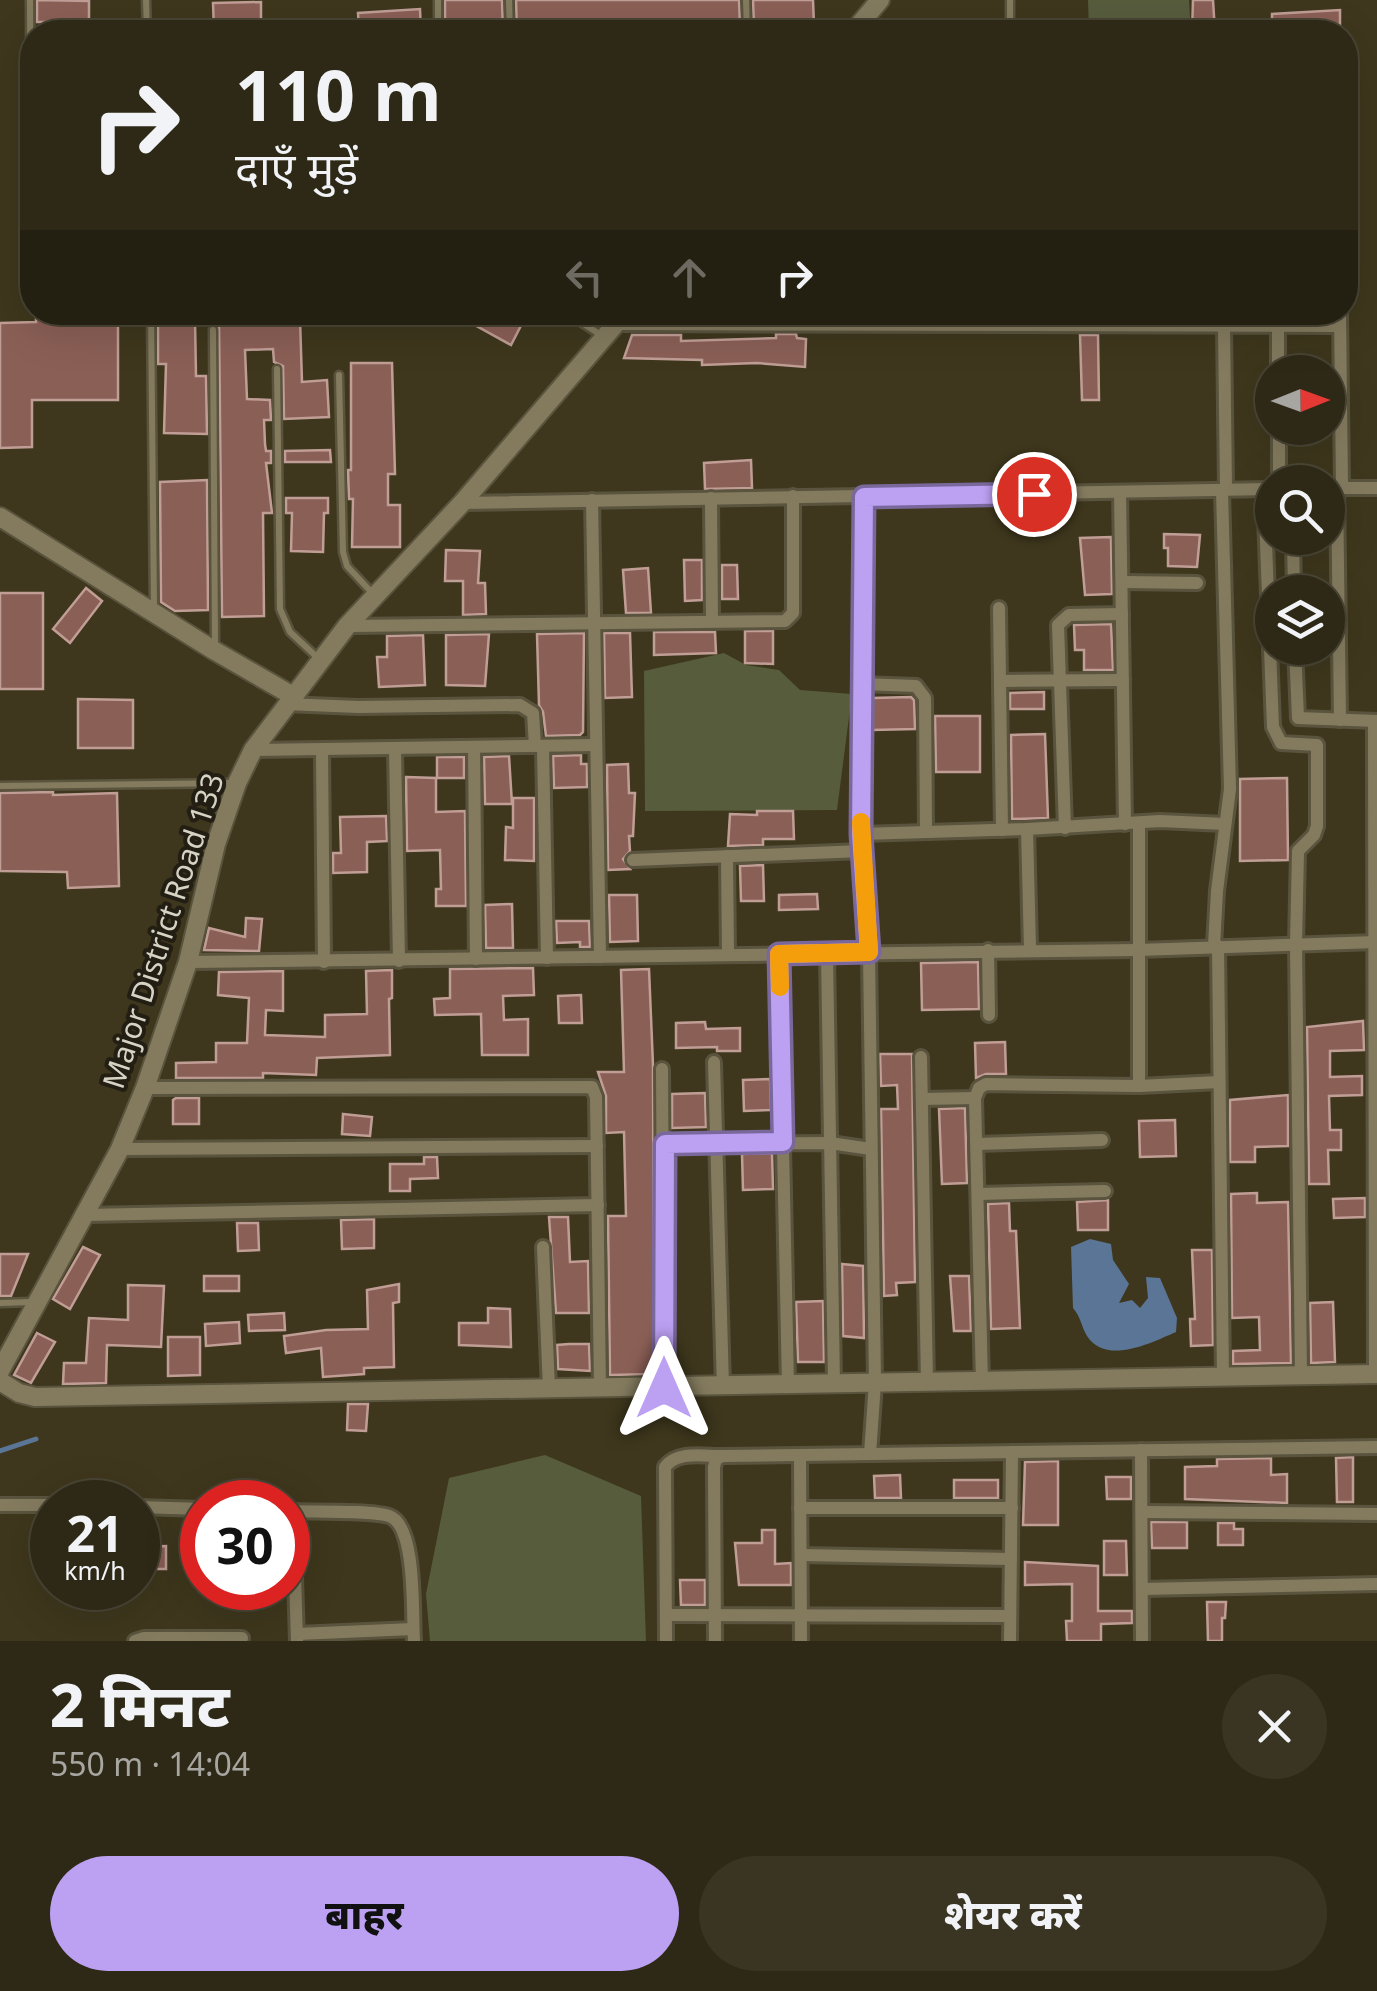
<!DOCTYPE html>
<html lang="hi">
<head>
<meta charset="utf-8">
<style>
	body { margin:0; font-family:"Noto Sans","Noto Sans Devanagari",sans-serif; background:#3a3523; color:#f1f3f6; height:100vh; display:flex; flex-direction:column; font-size:38px; white-space:nowrap }
	* { box-sizing:border-box; margin:0 }
	p { font-size:32px; color:#a7a6a1 }
	.icon { flex:none; width:55px; height:55px; fill:none; stroke:currentColor; stroke-width:2; stroke-linecap:round; stroke-linejoin:round }
	.map { position:relative; height:1641px; overflow:hidden }
	.side { display:flex; flex-direction:column; background:#2e2916; flex:1 }
	.side>* { flex:none }
	.top-card { position:absolute; left:20px; top:20px; width:1338px; height:305px; border-radius:40px; box-shadow:0 10px 40px #0002,0 0 0 2px #494535; background:#2e2916; color:#f1f3f6; overflow:hidden }
	.needle { width:65px; rotate:89deg }
	.fabs { position:absolute; left:1255px; top:355px; display:grid; gap:20px }
	.fabs a { display:grid; place-items:center; width:90px; height:90px; border-radius:50%; background:#2e2916; box-shadow:0 10px 40px #0002,0 0 0 2px #494535; font-size:50px }
	.speed { position:absolute; left:30px; top:1480px; display:flex; gap:20px; font-size:50px; font-weight:700; text-align:center }
	.speed>* { display:grid; place-content:center; width:130px; height:130px; border-radius:50%; background:#2e2916; box-shadow:0 10px 40px #0002,0 0 0 2px #494535; line-height:1 }
	.speed small { font-size:25px; font-weight:400 }
	.speed .limit { border:15px solid #d22; background:#fff; color:#111 }
	.pin { position:absolute; display:grid; place-items:center; width:85px; height:85px; color:#fff; margin:-42px; border:5px solid #fff; border-radius:50%; box-shadow:0 2px 10px #0007 }
	.me { position:absolute; width:110px; margin:-55px; rotate:0deg; stroke-linejoin:round; filter:drop-shadow(0 0 8px #0008) }
	.turn { display:flex; align-items:center; gap:35px; height:210px; padding:0 50px; font-size:45px }
	.turn .icon { width:130px; height:130px; stroke-width:2.5 }
	.turn b { display:block; font-size:70px; line-height:85px }
	.lanes { display:flex; align-items:center; height:95px; padding:0 50px; background:#0003; justify-content:center; gap:50px; direction:ltr }
	.lanes .off { opacity:.35 }
	.round { display:grid; place-items:center; flex:none; width:105px; height:105px; border-radius:52px; background:#3a3523 }
	.summary { display:flex; align-items:center; justify-content:space-between; height:170px; padding:0 50px }
	h1 { font-size:60px; font-weight:800; line-height:75px }
	.primary-button { display:flex; gap:20px; margin-top:auto; padding:20px 50px }
	.primary-button a { flex:1; height:115px; border-radius:60px; background:#bca0f2; color:#111; font-size:40px; font-weight:800; line-height:115px; text-align:center }
	.primary-button a+a { background:#3a3523; color:#f1f3f6 }
	.map>svg:first-child { display:block }
</style>
</head>
<body>
<div class="map">
<svg width="1377" height="1641" viewBox="0 0 1377 1641">
	<rect width="100%" height="100%" fill="#3e371d"/>
	<!-- green -->
	<g fill="#565c3c">
		<path d="M1088,0H1189L1191,32H1089Z"/>
		<path d="M724,653L746,665L779,670L800,690L852,694L837,810L645,811L644,671Z"/>
		<path d="M545,1455L641,1496L646,1641H430L426,1594L449,1478Z"/>
	</g>
	<!-- water -->
	<path fill="#5a7595" d="M1090,1239L1111,1244L1113,1260L1129,1284L1119,1303L1132,1300L1140,1308L1148,1298L1146,1277L1160,1278L1177,1318L1176,1332C1153,1342 1106,1366 1087,1336C1081,1326 1081,1317 1073,1308L1071,1247Z"/>
	<g fill="none" stroke-linecap="round" stroke-linejoin="round">
		<!-- stream -->
		<path stroke="#5a7595" stroke-width="5" d="M0,1451L36,1439"/>
	</g>
	<!-- building -->
	<g fill="#8a5f56" stroke="#c09e96" stroke-width="2.5">
		<path d="M37,0L89,1V22H37Z"/>
		<path d="M445,0H502L503,32H445Z"/>
		<path d="M516,0H739L740,27H736L737,32H517Z"/>
		<path d="M753,0H813L814,25L754,26Z"/>
		<path d="M1193,0H1213L1215,32H1192Z"/>
		<path d="M261,2V32H214L213,3Z"/>
		<path d="M420,9L421,32H359L358,13Z"/>
		<path d="M1340,10V32H1272V14Z"/>
		<path d="M36,312H118V400H32V447L0,448V323L36,322Z"/>
		<path d="M451,312H528L511,345Z"/>
		<path d="M158,319L195,320L196,376H206L207,434L164,433L166,364H158Z"/>
		<path d="M300,319L302,382L327,380L329,417L284,419L283,366L274,362L273,349L245,350L247,399L270,400L271,420H264L265,444L266,451H271V463H266L272,513H263L264,616L222,617L219,320Z"/>
		<path d="M776,334H796L797,338L806,339L805,367L757,363L702,365V360L624,358L632,335H681V341L776,338Z"/>
		<path d="M1080,335H1098L1099,400H1082Z"/>
		<path d="M351,363H392L395,474H388V505H400V547H352L353,499H349L348,470H351Z"/>
		<path d="M330,450L331,462H285V451Z"/>
		<path d="M751,460L752,488L705,489L704,463Z"/>
		<path d="M207,480L208,610L175,611L161,602L160,482Z"/>
		<path d="M286,498H328V513H324L323,552L291,551L292,513H286Z"/>
		<path d="M1164,534L1200,535L1197,567L1168,566V548H1164Z"/>
		<path d="M1111,537L1112,594L1085,595L1080,538Z"/>
		<path d="M446,550L480,551L478,583H485L486,614L463,615V581H445Z"/>
		<path d="M684,560H702V600L685,601Z"/>
		<path d="M722,565H737L738,599H722Z"/>
		<path d="M648,568L651,613H626L623,570Z"/>
		<path d="M86,588L102,601L70,643L53,629Z"/>
		<rect x="0" y="593" width="43" height="96"/>
		<path d="M1111,624L1113,670H1084V650H1075L1074,625Z"/>
		<path d="M745,631H773V664L745,663Z"/>
		<path d="M654,632H715L716,653L654,655Z"/>
		<path d="M584,633L583,732L580,735L546,736L543,712L539,705L537,634Z"/>
		<path d="M604,633H630L632,697L605,698Z"/>
		<path d="M489,634L485,686L446,685V635Z"/>
		<path d="M423,635L425,685L379,687L377,657H387V636Z"/>
		<path d="M1044,692V709H1010V693Z"/>
		<path d="M911,697L914,700L915,729L872,730V698Z"/>
		<path d="M78,699L133,700V748H78Z"/>
		<path d="M935,716H980V772H936Z"/>
		<path d="M1045,734L1048,818L1012,819L1011,735Z"/>
		<path d="M581,755V764H587V787L554,788L553,756Z"/>
		<path d="M509,756L512,804H485L484,757Z"/>
		<rect x="437" y="757" width="27" height="21"/>
		<path d="M628,764L629,793H635L633,836H629L630,851L623,859L630,869L608,870L607,765Z"/>
		<path d="M406,777L436,778V812L465,811L466,906H436V889H441L440,850L407,851Z"/>
		<path d="M1287,778L1288,860L1240,861V779Z"/>
		<path d="M53,792V795L117,793L119,886L68,888L67,872L0,871V793Z"/>
		<path d="M513,798H534V861L505,860L506,827L513,828Z"/>
		<path d="M757,811H793L794,839H763V845L728,846L730,814L757,815Z"/>
		<path d="M386,816L387,841L367,842V872L333,873V853H341L340,817Z"/>
		<path d="M763,865L764,901H741L740,866Z"/>
		<path d="M817,894L818,909L779,910V895Z"/>
		<path d="M609,895H637L638,941L610,942Z"/>
		<path d="M512,904L513,948H486L485,905Z"/>
		<path d="M246,918L262,919L259,951L204,950L209,928L245,937Z"/>
		<path d="M556,921H589L590,947H580V942L557,943Z"/>
		<path d="M978,962L979,1009L922,1010L921,963Z"/>
		<path d="M533,968L534,995L503,996L504,1020L528,1019V1055H482L481,1014L435,1015L434,999L450,998V969Z"/>
		<path d="M649,969L653,1065L654,1374L610,1375L608,1216H626L624,1132L606,1133V1096L598,1072H624L621,970Z"/>
		<path d="M392,970V998L389,999L390,1055L317,1058L316,1075L263,1073V1078H176V1063L216,1062V1043H247L249,998L218,995L219,972L283,971V1011L266,1010L265,1035L325,1037V1015L367,1014L366,971Z"/>
		<path d="M581,995L582,1023H559L558,996Z"/>
		<path d="M1363,1021L1364,1050L1330,1051V1077L1362,1076V1095L1329,1096L1330,1130H1341V1150H1328L1329,1184H1309L1307,1027Z"/>
		<path d="M705,1022L706,1029L740,1028V1051H717V1047L676,1048V1023Z"/>
		<path d="M1005,1042L1006,1074H986L976,1078L975,1043Z"/>
		<path d="M880,1054H912L915,1282L896,1283L897,1295L884,1296L881,1109H898L897,1085L881,1086Z"/>
		<path d="M770,1079L771,1110L744,1111L743,1080Z"/>
		<path d="M705,1093L706,1127L672,1128V1094Z"/>
		<path d="M1288,1095V1146L1255,1147V1162H1230V1100Z"/>
		<path d="M176,1098H199V1124H173V1100Z"/>
		<path d="M965,1108L967,1183L942,1184L939,1109Z"/>
		<path d="M343,1114L372,1117L370,1136L342,1134Z"/>
		<path d="M1175,1120L1176,1156L1140,1157L1139,1121Z"/>
		<path d="M772,1153L773,1189L743,1190L742,1154Z"/>
		<path d="M424,1157H437L438,1178L410,1179V1191H390V1164H424Z"/>
		<path d="M1257,1193V1203L1288,1202L1291,1363L1233,1364V1351L1260,1350L1259,1317L1232,1318L1231,1194Z"/>
		<path d="M1365,1198V1217L1334,1218L1333,1199Z"/>
		<path d="M1108,1200V1230H1078L1077,1202Z"/>
		<path d="M1009,1203L1010,1231H1016L1020,1328L991,1329L988,1204Z"/>
		<path d="M549,1217H568L570,1262L588,1261L589,1313H556Z"/>
		<path d="M374,1219V1248L342,1249L341,1220Z"/>
		<path d="M237,1223H258L259,1250L238,1251Z"/>
		<path d="M83,1247L100,1255L70,1309L53,1299Z"/>
		<path d="M1192,1250H1212L1213,1345L1191,1346L1190,1319H1195Z"/>
		<path d="M0,1254H28L11,1296H0Z"/>
		<path d="M842,1264L863,1266L864,1338L843,1336Z"/>
		<rect x="204" y="1276" width="35" height="15"/>
		<path d="M950,1276H969L971,1331H954Z"/>
		<path d="M399,1284V1302L393,1303L394,1367L364,1368V1374L323,1377L321,1348L286,1353L284,1336L326,1330L368,1329L367,1290Z"/>
		<path d="M128,1285L164,1286L161,1347L107,1345L106,1383L63,1384L64,1363H86L89,1318L128,1320Z"/>
		<path d="M823,1301L824,1362H798L796,1302Z"/>
		<path d="M1333,1302L1335,1362L1311,1363L1310,1303Z"/>
		<path d="M488,1308L510,1309L511,1347L459,1345V1323H488Z"/>
		<path d="M284,1313L285,1330L249,1331L248,1315Z"/>
		<path d="M239,1322L240,1343L206,1346L205,1324Z"/>
		<path d="M37,1333L55,1342L31,1383L14,1375Z"/>
		<path d="M168,1337H200V1375L168,1376Z"/>
		<path d="M569,1344H589L590,1371L558,1369L557,1345Z"/>
		<path d="M348,1404H368L366,1431L347,1430Z"/>
		<path d="M1353,1457V1502H1337L1336,1458Z"/>
		<path d="M1271,1458V1475L1287,1474V1503L1185,1499V1467L1217,1466V1459Z"/>
		<path d="M1058,1461V1525H1023L1025,1462Z"/>
		<path d="M900,1475L901,1498H875L874,1476Z"/>
		<path d="M1106,1477H1131V1499H1107Z"/>
		<rect x="954" y="1480" width="44" height="18"/>
		<path d="M1151,1522H1187V1548H1152Z"/>
		<path d="M1218,1523H1234V1529H1243V1545H1218Z"/>
		<path d="M762,1530H775V1564L791,1563V1585H739L735,1543H762Z"/>
		<path d="M1104,1541H1126L1127,1575H1104Z"/>
		<path d="M166,1546V1569H140V1547Z"/>
		<path d="M1025,1562L1098,1566V1611H1132V1623L1101,1624V1641H1067L1066,1621H1072V1584L1025,1585Z"/>
		<path d="M680,1580H705V1605H681Z"/>
		<path d="M1207,1602H1226L1225,1618H1222V1641H1208Z"/>
	</g>
	<g fill="none" stroke-linecap="round" stroke-linejoin="round">
		<!-- lane casing -->
		<g stroke="#5a543e" stroke-width="11">
			<g id="lane">
				<path d="M30,0L31,238"/>
				<path d="M146,0L147,32"/>
				<path d="M438,0V32"/>
				<path d="M509,0L510,32"/>
				<path d="M746,0L747,32"/>
				<path d="M1010,0V32"/>
				<path d="M151,312L154,607"/>
				<path d="M565,312L604,337"/>
				<path d="M213,330L215,645"/>
				<path d="M277,369L280,609L290,632L319,659"/>
				<path d="M339,375L343,552L347,566L374,595"/>
				<path d="M0,786L234,783"/>
				<path d="M0,1303L31,1302"/>
			</g>
		</g>
		<!-- street casing -->
		<g stroke="#5a543e" stroke-width="18">
			<g id="street">
				<path d="M1345,293L1350,276L1345,62"/>
				<path d="M1340,312L1342,488"/>
				<path d="M617,324L1340,326"/>
				<path d="M1224,326L1226,490"/>
				<path d="M1278,326V372"/>
				<path d="M1279,428V482"/>
				<path d="M1328,488H1377"/>
				<path d="M1337,488L1340,720"/>
				<path d="M1264,490L1273,727L1281,743L1317,745V826L1314,835L1298,851L1296,944L1301,1375"/>
				<path d="M1120,492L1125,824"/>
				<path d="M864,497L861,834L869,953L875,1383L870,1454"/>
				<path d="M711,498L712,621"/>
				<path d="M592,500L600,957"/>
				<path d="M462,503L1270,489"/>
				<path d="M1293,538L1294,592"/>
				<path d="M1124,582L1197,583"/>
				<path d="M999,608L1002,830"/>
				<path d="M347,626L785,621L793,613V496"/>
				<path d="M1295,648L1298,718L1377,721"/>
				<path d="M1000,681L1123,680"/>
				<path d="M862,684L916,686L925,698L926,832"/>
				<path d="M286,704L358,707L520,705L533,713L535,746"/>
				<path d="M1374,721L1375,1374"/>
				<path d="M543,746L547,958"/>
				<path d="M474,748L476,959"/>
				<path d="M395,749L399,961"/>
				<path d="M253,750L596,745"/>
				<path d="M322,751L324,962"/>
				<path d="M1139,824V1086"/>
				<path d="M1065,828L1058,625L1069,615L1122,614"/>
				<path d="M1027,829L1030,949"/>
				<path d="M861,834L1027,829L1160,821L1225,824"/>
				<path d="M727,856L728,955"/>
				<path d="M633,860L862,851"/>
				<path d="M1214,946L1217,891L1230,789L1222,490"/>
				<path d="M1218,946L1223,1377"/>
				<path d="M988,950L989,1015"/>
				<path d="M827,954L834,1383"/>
				<path d="M779,955L788,1385"/>
				<path d="M188,962L1138,950L1377,942"/>
				<path d="M921,1057L927,1383"/>
				<path d="M714,1062L723,1387"/>
				<path d="M662,1069L664,1388"/>
				<path d="M145,1088L592,1087L596,1097L600,1388"/>
				<path d="M922,1099L975,1098"/>
				<path d="M665,1144L830,1143L871,1149"/>
				<path d="M977,1144L1102,1140"/>
				<path d="M120,1149L597,1146"/>
				<path d="M978,1194L1105,1191"/>
				<path d="M84,1215L598,1205"/>
				<path d="M543,1247L549,1389"/>
				<path d="M982,1382L975,1098L979,1088L986,1084L1139,1086L1219,1082"/>
				<path d="M1141,1450L1142,1641"/>
				<path d="M800,1455L801,1641"/>
				<path d="M0,1505H52"/>
				<path d="M138,1507L202,1509"/>
				<path d="M800,1508H1012"/>
				<path d="M288,1511C310,1512 371,1510 389,1516C417,1525 412,1615 414,1641"/>
				<path d="M293,1511L297,1641"/>
				<path d="M1142,1512L1377,1514"/>
				<path d="M801,1555L1011,1559"/>
				<path d="M1142,1589L1377,1584"/>
				<path d="M666,1615L1010,1616"/>
				<path d="M297,1634L413,1629"/>
				<path d="M135,1641L144,1638H242"/>
				<path d="M666,1641L665,1467C677,1451 702,1456 721,1456"/>
				<path d="M715,1641L714,1467L716,1459L723,1456L1377,1447"/>
				<path d="M1010,1641L1012,1452"/>
			</g>
		</g>
		<!-- secondary casing -->
		<g stroke="#5a543e" stroke-width="22">
			<g id="secondary">
				<path d="M853,32L880,0"/>
				<path d="M0,517L215,651L293,696"/>
				<path d="M0,1371L120,1149L145,1088L188,962L216,844L237,783L253,750L347,626L462,503L626,312"/>
				<path d="M0,1381L19,1393L35,1397L1377,1374"/>
			</g>
		</g>
		<!-- lane -->
		<use href="#lane" stroke="#847b5f" stroke-width="6"/>
		<!-- street -->
		<use href="#street" stroke="#847b5f" stroke-width="12"/>
		<!-- secondary -->
		<use href="#secondary" stroke="#847b5f" stroke-width="18"/>
	</g>
	<g fill="none" stroke-linecap="round" stroke-linejoin="round">
		<!-- route casing -->
		<g stroke="#7a689d" stroke-width="25">
			<path id="route" d="M664,1388L665,1144L783,1142L779,954L869,952L861,834L864,497L1034,494"/>
		</g>
		<!-- route -->
		<use href="#route" stroke="#bca0f2" stroke-width="18"/>
		<!-- slow -->
		<path stroke="#f59e0b" stroke-width="18" d="M780,987L779,954L869,952L861,822"/>
	</g>
	<g text-anchor="middle" stroke-width="8" stroke-linejoin="round" paint-order="stroke">
		<!-- street labels -->
		<g font-size="30" fill="#d7d3c4" stroke="#221e13">
			<text transform="translate(164 931) rotate(-72)" y="10">Major District Road 133</text>
		</g>
	</g>
</svg>
<div class="fabs">
<a><svg class="needle" viewBox="-14 -14 28 28"><path d="M0-13l5 13h-10z" fill="#e53935"/><path d="M0 13l5-13h-10z" fill="#a7a6a1"/></svg></a>
<a><svg class="icon" aria-label="search" viewBox="0 0 24 24"><circle cx="10" cy="10" r="6"/><path d="M15 15l6 6"/></svg></a>
<a><svg class="icon" aria-label="layers" viewBox="0 0 24 24"><path d="M12 4l9 5-9 5-9-5zM3 14l9 5 9-5"/></svg></a>
</div>
<div class="speed"><div>21<small>km/h</small></div><div class="limit">30</div></div>
<div class="pin" style="left:1034px;top:494px;background:#d93025"><svg class="icon" aria-label="arrive" viewBox="0 0 24 24"><path d="M6 21V4h12l-3 4 3 4H6"/></svg></div>
<svg class="me" style="left:664px;top:1388px" viewBox="-20 -20 40 40"><path d="M0-17L14 15 0 8-14 15z" fill="#bca0f2" stroke="#fff" stroke-width="4"/></svg>
<div class="top-card">
<div class="turn"><svg class="icon" aria-label="right" viewBox="0 0 24 24"><path d="M7 20v-9h11M14 6l5 5-5 5"/></svg><div><b>110 m</b>दाएँ मुड़ें</div></div>
<div class="lanes"><svg class="icon off" aria-label="left" viewBox="0 0 24 24"><path d="M17 20v-9H6M10 6l-5 5 5 5"/></svg><svg class="icon off" aria-label="ahead" viewBox="0 0 24 24"><path d="M12 20V5M6 11l6-6 6 6"/></svg><svg class="icon" aria-label="right" viewBox="0 0 24 24"><path d="M7 20v-9h11M14 6l5 5-5 5"/></svg></div>
</div>
</div>
<section class="side">
<div class="summary"><div><h1>2 मिनट</h1><p>550 m · 14:04</p></div><a class="round"><svg class="icon" aria-label="close" viewBox="0 0 24 24"><path d="M6 6l12 12M18 6L6 18"/></svg></a></div>
<div class="primary-button"><a>बाहर</a><a>शेयर करें</a></div>
</section>
</body>
</html>
